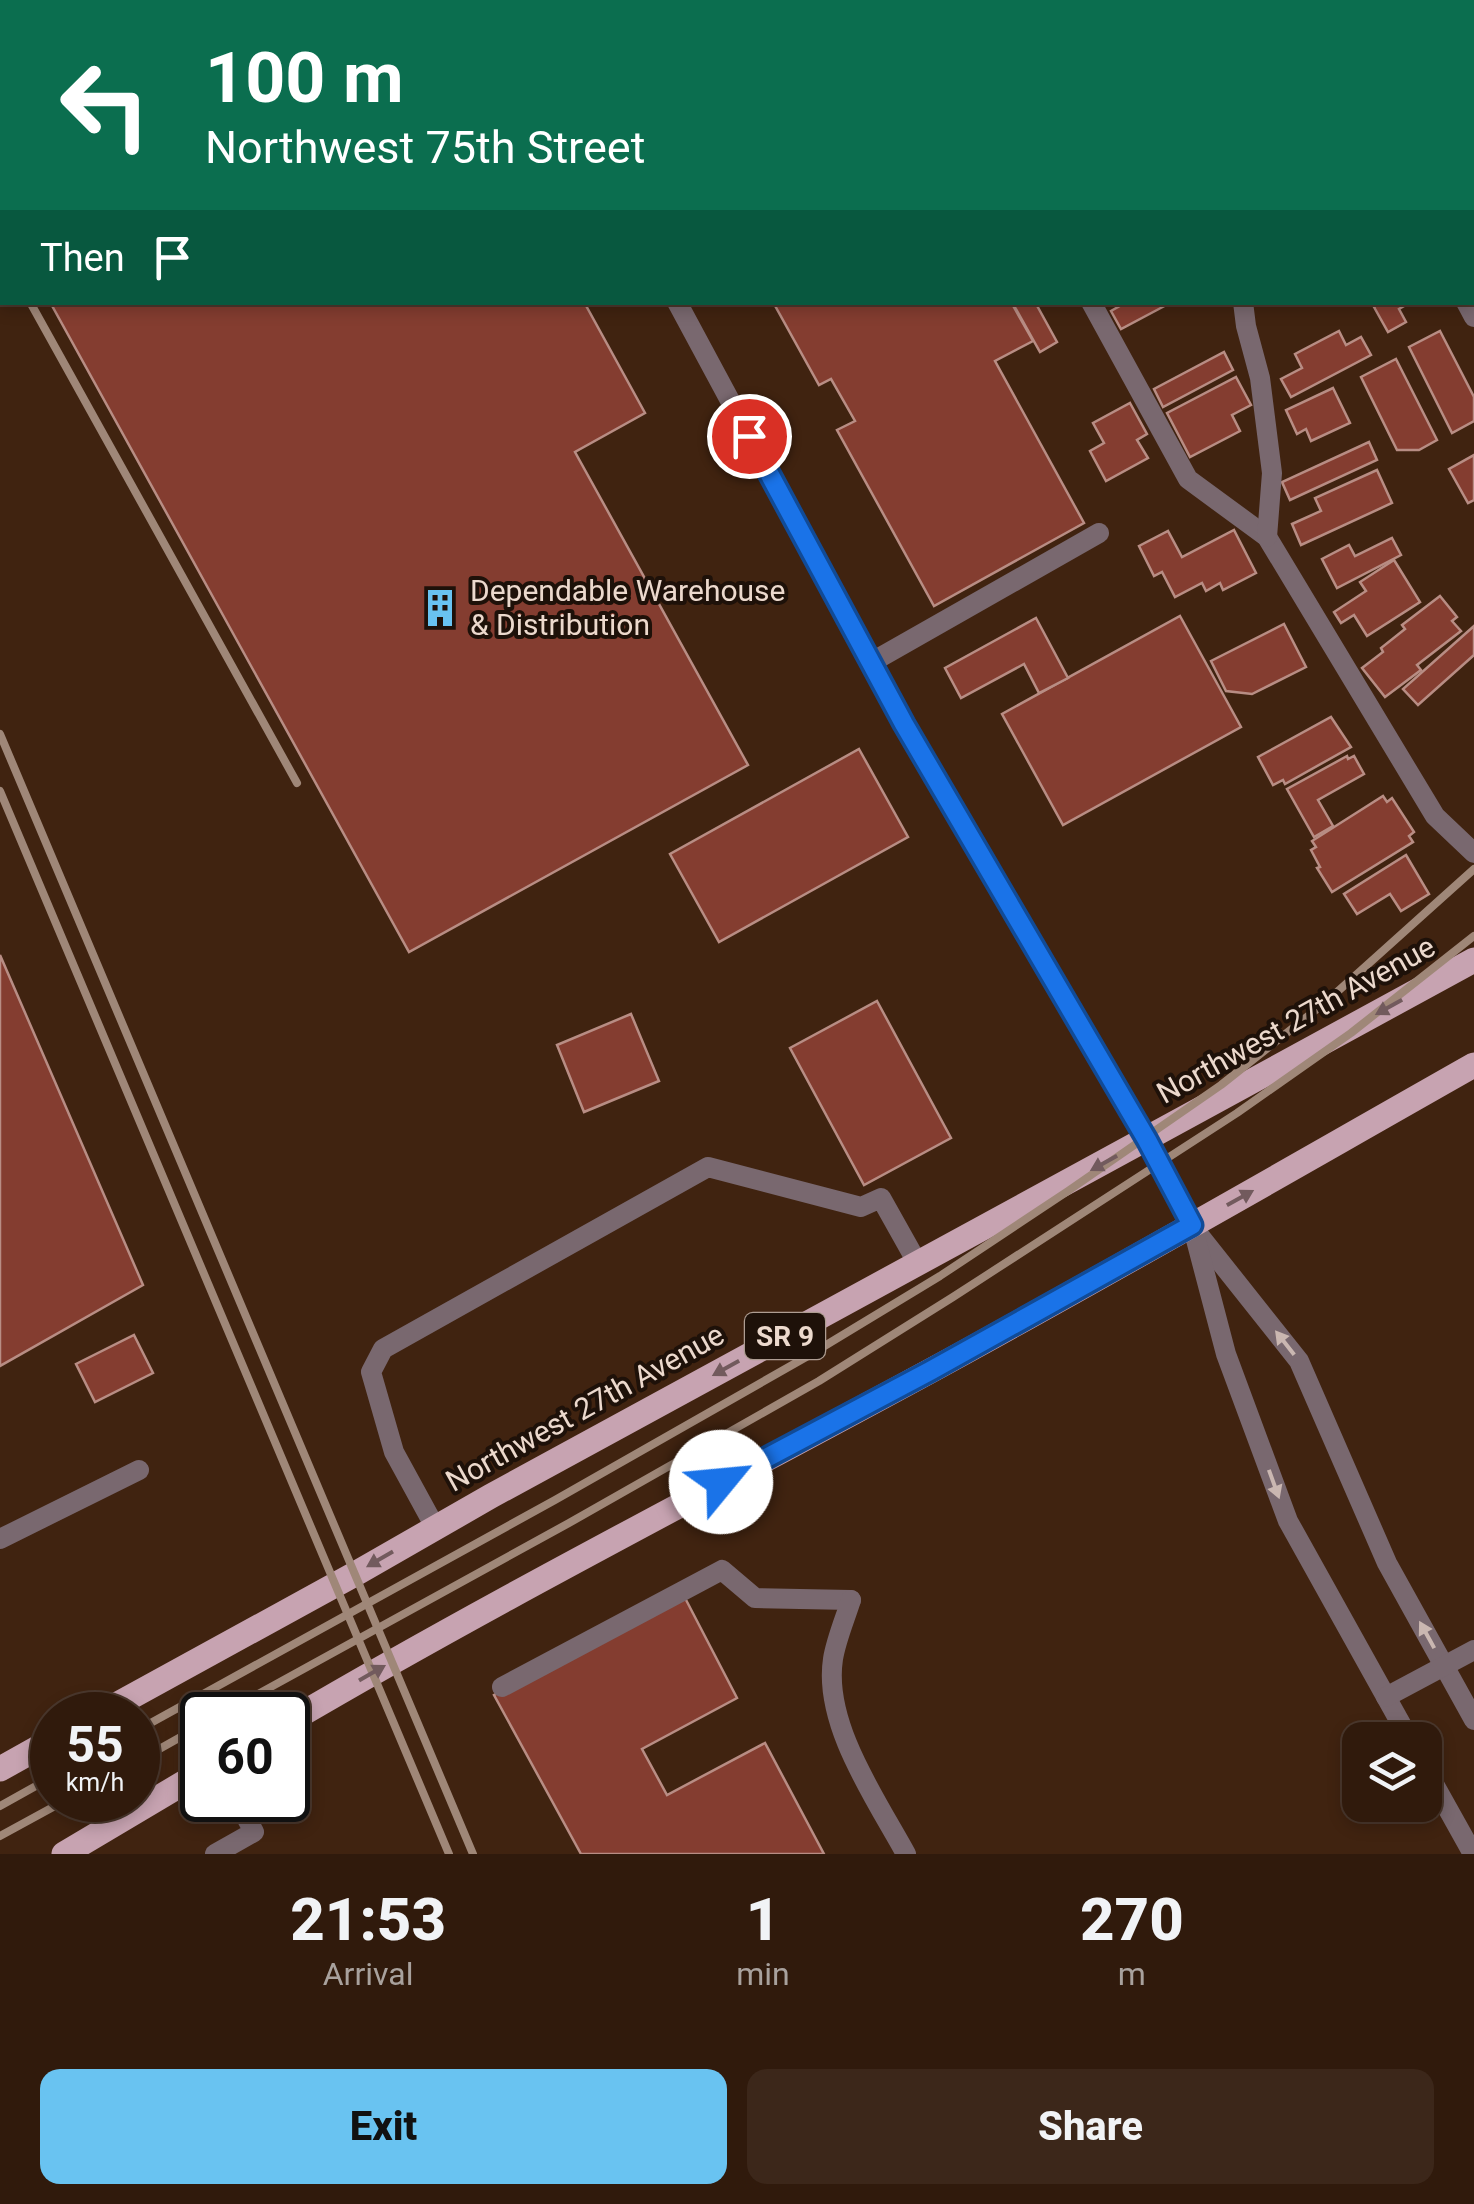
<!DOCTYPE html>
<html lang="en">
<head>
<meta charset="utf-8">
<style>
	body { margin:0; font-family:Roboto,sans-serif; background:#3c271a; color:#f1f3f6; height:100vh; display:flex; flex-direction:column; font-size:38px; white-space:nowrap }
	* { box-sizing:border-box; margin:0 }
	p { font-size:32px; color:#a8a19d }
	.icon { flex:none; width:55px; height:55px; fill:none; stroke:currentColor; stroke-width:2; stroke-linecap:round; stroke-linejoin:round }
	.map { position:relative; height:1854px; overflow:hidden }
	.details { display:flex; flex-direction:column; background:#301a0c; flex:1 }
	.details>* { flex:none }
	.guide { position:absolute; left:0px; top:0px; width:1475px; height:305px; box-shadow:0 5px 15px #0003,0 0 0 2px #4b382d; background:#0b6e4f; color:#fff; overflow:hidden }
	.controls { position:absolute; left:1342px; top:1722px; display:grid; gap:20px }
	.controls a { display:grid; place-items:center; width:100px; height:100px; border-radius:20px; background:#301a0c; box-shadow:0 5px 15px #0003,0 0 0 2px #4b382d; font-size:50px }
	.speed { position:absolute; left:30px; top:1692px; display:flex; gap:20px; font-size:50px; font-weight:700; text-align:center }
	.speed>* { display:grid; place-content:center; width:130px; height:130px; border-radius:50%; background:#301a0c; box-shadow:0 5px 15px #0003,0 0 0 2px #4b382d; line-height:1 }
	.speed small { font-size:25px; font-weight:400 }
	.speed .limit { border:5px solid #111; border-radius:15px; background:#fff; color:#111 }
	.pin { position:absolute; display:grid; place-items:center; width:85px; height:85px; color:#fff; margin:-42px; border:5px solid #fff; border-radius:50%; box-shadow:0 2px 10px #0007 }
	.me { position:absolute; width:110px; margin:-55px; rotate:62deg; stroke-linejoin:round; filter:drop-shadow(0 0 8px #0008) }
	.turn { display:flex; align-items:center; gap:35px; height:210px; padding:0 40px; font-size:45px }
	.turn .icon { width:130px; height:130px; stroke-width:2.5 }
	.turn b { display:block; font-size:70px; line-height:85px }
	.then { display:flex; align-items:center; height:95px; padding:0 40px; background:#0003; gap:20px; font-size:38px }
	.eta { display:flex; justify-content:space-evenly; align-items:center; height:170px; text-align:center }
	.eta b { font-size:60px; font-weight:800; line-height:70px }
	.action { display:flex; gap:20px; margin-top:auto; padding:20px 40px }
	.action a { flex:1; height:115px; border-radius:20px; background:#69c3f1; color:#111; font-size:40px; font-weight:800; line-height:115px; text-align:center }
	.action a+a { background:#3c271a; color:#f1f3f6 }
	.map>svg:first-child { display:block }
</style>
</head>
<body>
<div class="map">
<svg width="1474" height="1854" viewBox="0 0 1474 1854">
	<rect width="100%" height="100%" fill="#402310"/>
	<!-- building -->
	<g fill="#843d30" stroke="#b88d84" stroke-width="2.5">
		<path d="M0,0H345L340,2H2V216L0,211Z"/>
		<path d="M627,0H667L668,2H628Z"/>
		<path d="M713,0H830L825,2H714Z"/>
		<path d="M50,302H584L645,413L575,452L748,765L409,952Z"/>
		<path d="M773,302H1011L1033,341L995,361L1084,523L934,606L837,430L855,421L831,379L819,385Z"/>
		<path d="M1012,302H1035L1057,342L1040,352Z"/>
		<path d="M1127,302H1172L1121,329L1111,311Z"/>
		<path d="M1382,302H1411L1399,309L1406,322L1388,332L1374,307Z"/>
		<path d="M1339,331L1346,345L1361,337L1371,355L1291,397L1281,379L1302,368L1295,354Z"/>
		<path d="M1440,331L1474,397V421L1452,433L1409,347Z"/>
		<path d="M1224,352L1233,370L1163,407L1154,389Z"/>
		<path d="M1396,359L1437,440L1419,450H1397L1361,377Z"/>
		<path d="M1236,377L1251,405L1232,415L1240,431L1190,457L1167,413Z"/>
		<path d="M1333,388L1350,423L1311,441L1306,429L1297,434L1286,410Z"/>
		<path d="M1130,403L1147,434L1137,440L1148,458L1106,481L1090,451L1104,443L1093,423Z"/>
		<path d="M1369,442L1377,460L1290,500L1282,482Z"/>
		<path d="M1474,455V500L1468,503L1449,469Z"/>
		<path d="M1377,470L1392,503L1301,545L1292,524L1321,511L1315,498Z"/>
		<path d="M1234,530L1256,573L1223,590L1220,583L1206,591L1202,583L1175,597L1162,572L1154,576L1139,546L1168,531L1182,557Z"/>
		<path d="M1392,538L1401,555L1337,588L1322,559L1349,545L1355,556Z"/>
		<path d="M1394,560L1420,602L1367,636L1354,615L1341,623L1334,612L1366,591L1360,582Z"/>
		<path d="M1440,596L1457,617L1452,621L1461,631L1417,665L1421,670L1385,697L1362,668L1383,652L1381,648L1405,629L1402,625Z"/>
		<path d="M1180,616L1241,727L1063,825L1002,714Z"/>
		<path d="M1036,618L1068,678L1039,693L1024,664L961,698L945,668Z"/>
		<path d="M1284,624L1306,667L1252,694L1226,691L1211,661Z"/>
		<path d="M1474,626V655L1418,705L1403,689Z"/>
		<path d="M1331,717L1351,747L1285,784L1283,780L1273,785L1258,757Z"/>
		<path d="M859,749L908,837L719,942L670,854Z"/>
		<path d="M1347,756L1348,759L1354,756L1364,774L1318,800L1333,826L1314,837L1287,789Z"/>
		<path d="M1383,796L1387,802L1392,798L1414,832L1409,836L1413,842L1332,892L1317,868L1320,867L1311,850L1316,847L1312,841Z"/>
		<path d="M1406,855L1429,894L1401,911L1390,894L1357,914L1344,894Z"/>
		<path d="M0,955L143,1285L0,1366Z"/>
		<path d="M877,1001L951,1138L864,1185L790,1048Z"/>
		<path d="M631,1014L659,1081L584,1112L557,1045Z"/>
		<path d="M134,1335L153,1373L95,1402L76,1364Z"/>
		<path d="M684,1596L737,1698L642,1749L667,1795L765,1743L824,1854H581L494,1695Z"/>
	</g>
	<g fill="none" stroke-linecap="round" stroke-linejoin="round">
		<!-- lane -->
		<g stroke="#79686f" stroke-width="20">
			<path d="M882,0L883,2"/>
			<path d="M568,2L573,0"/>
			<path d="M1292,2L1296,0"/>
			<path d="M1091,302L1188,479L1267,537L1435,816L1474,853"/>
			<path d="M1243,302L1246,326L1260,378L1272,473L1267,537"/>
			<path d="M1466,302L1474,317"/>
			<path d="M872,662L1099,533"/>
			<path d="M435,1527L394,1452L371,1372L383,1349L708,1167L861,1207L881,1198L918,1264"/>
			<path d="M0,1539L139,1470"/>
			<path d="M502,1687L722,1570L755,1598L851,1600"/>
			<path d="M215,1854L254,1832L237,1800"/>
		</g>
		<!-- street -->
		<g stroke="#79686f" stroke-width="20">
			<path d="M513,0L514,2"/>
			<path d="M677,302L904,724L1147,1140L1191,1225L1299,1361L1387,1563L1474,1720"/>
			<path d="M1195,1236L1226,1354L1288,1521L1410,1740"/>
			<path d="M851,1600C845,1619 836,1640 833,1659C823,1724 876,1799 906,1854"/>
			<path d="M1386,1697L1474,1650"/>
			<path d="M1425,1768L1473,1854"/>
		</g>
		<!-- primary -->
		<g stroke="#c7a3b1" stroke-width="25">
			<path d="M98,1715L355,1574L491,1496L1474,960"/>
			<path d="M288,1722C499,1598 717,1487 932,1370C1114,1271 1294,1167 1474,1065"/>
			<path d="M0,1769L52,1740"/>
			<path d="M64,1854L202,1772"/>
		</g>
		<!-- rail -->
		<g stroke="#9f8778" stroke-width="8">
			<path d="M0,248L2,253"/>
			<path d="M30,302L297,783"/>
			<path d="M0,734L473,1854"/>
			<path d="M0,791L449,1854"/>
			<path d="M220,1715L569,1523L819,1381L953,1297L1237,1113L1351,1033L1474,936"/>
			<path d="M138,1730L555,1500L808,1356L940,1276L1068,1191L1221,1085L1327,1001L1474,869"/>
			<path d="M138,1761L202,1725"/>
			<path d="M0,1806L52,1777"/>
			<path d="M0,1836L66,1800"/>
		</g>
	</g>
	<!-- one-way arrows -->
	<defs><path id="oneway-solid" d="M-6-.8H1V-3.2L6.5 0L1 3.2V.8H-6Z" transform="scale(2.5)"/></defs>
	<g fill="#725a5d">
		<use href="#oneway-solid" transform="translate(1389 1007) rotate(151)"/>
		<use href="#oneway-solid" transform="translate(1104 1163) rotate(151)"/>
		<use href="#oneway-solid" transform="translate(1240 1198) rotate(-29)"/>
		<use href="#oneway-solid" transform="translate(726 1368) rotate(151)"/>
		<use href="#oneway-solid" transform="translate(380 1559) rotate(150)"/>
		<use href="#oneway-solid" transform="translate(372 1673) rotate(-30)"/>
	</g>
	<g fill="#cab7b1">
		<use href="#oneway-solid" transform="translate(1285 1343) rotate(-128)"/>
		<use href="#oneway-solid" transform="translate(1274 1484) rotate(70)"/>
		<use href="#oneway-solid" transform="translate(1427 1635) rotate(-119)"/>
	</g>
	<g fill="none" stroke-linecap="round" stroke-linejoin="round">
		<!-- route casing -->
		<g stroke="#114b97" stroke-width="25">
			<path id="route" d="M721,1482L930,1371L1192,1225L1147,1140L904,724L749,436"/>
		</g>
		<!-- route -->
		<use href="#route" stroke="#1a73e8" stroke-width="18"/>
	</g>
	<!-- icons -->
	<defs>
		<g id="building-bare" transform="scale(3)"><path d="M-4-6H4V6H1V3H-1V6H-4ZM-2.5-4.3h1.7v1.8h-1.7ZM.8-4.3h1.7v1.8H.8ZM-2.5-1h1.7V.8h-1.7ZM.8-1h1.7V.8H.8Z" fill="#69c3f1" stroke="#1e1109" stroke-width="2.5" paint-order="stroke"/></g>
	</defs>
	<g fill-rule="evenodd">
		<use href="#building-bare" x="440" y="608"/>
	</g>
	<g text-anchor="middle" stroke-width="8" stroke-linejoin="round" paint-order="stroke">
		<!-- shield labels -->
		<rect fill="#1e1109" stroke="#ae9d92" stroke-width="2.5" x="745" y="1313" width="80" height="46" rx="8"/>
		<g font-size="28" font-weight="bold" fill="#ecd9cd">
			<text x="785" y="1346">SR 9</text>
		</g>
		<!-- poi labels -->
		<g font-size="30" fill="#ecd9cd" stroke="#1e1109" text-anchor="start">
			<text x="470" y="601">Dependable Warehouse<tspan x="470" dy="34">&amp; Distribution</tspan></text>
		</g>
		<!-- street labels -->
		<g font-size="30" fill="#ecd9cd" stroke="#1e1109">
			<text transform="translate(1296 1020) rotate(-29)" y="10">Northwest 27th Avenue</text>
			<text transform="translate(585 1408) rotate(-29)" y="10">Northwest 27th Avenue</text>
		</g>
	</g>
</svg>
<div class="controls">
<a><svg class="icon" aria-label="layers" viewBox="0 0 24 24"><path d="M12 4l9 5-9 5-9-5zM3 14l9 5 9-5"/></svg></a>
</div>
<div class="speed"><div>55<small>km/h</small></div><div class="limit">60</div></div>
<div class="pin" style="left:749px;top:436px;background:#d93025"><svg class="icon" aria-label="arrive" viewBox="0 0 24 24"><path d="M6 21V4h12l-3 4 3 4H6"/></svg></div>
<svg class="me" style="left:721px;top:1482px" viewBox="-20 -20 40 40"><circle r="19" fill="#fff"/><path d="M0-13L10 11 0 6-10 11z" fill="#1a73e8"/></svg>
<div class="guide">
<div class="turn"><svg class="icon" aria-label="left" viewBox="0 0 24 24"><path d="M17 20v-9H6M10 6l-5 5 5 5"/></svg><div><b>100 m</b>Northwest 75th Street</div></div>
<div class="then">Then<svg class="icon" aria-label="arrive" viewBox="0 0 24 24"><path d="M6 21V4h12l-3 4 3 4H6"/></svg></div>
</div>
</div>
<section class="details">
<div class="eta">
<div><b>21:53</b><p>Arrival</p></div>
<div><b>1</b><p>min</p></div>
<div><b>270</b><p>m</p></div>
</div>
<div class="action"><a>Exit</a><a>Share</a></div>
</section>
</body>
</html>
